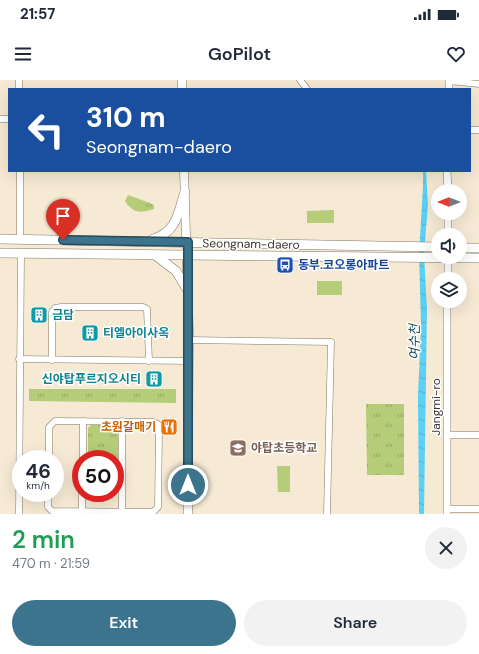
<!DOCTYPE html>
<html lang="en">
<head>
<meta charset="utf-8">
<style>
	body { margin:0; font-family:"DM Sans","Noto Sans KR",sans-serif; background:#f2f2f3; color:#1f2937; height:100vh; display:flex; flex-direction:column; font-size:15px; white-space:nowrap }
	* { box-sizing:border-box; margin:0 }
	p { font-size:13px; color:#747a83 }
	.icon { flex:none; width:22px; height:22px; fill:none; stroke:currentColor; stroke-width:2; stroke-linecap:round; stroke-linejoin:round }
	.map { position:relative; height:434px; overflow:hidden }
	.details { display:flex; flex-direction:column; background:#fff; flex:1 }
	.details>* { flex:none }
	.guide { position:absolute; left:8px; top:8px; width:463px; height:84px; border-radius:0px; box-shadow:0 4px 16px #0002; background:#1a4fa0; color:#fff; overflow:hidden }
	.needle { width:26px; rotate:270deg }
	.buttons { position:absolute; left:431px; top:104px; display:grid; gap:8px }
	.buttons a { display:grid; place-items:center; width:36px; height:36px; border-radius:50%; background:#fff; box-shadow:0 4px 16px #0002; font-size:20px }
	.speed { position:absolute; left:12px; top:370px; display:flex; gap:8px; font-size:20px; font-weight:700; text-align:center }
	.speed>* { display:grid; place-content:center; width:52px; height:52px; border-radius:50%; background:#fff; box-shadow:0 4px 16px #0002; line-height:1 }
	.speed small { font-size:10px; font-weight:400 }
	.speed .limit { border:6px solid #d22; background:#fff; color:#111 }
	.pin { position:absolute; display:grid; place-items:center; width:34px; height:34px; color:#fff; margin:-41px -17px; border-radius:50% 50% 50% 0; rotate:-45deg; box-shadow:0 0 4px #0007 }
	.pin .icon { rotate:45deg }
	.me { position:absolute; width:44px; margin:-22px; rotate:0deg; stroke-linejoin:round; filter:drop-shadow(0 0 3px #0008) }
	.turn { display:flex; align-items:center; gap:14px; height:84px; padding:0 12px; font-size:18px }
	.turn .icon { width:52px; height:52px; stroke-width:2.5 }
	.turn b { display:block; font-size:28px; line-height:34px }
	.round { display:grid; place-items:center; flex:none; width:42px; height:42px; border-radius:21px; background:#f2f2f3 }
	.summary { display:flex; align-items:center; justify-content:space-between; height:68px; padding:0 12px }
	h1 { font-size:24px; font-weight:600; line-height:30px; color:#1e9e55 }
	.button { display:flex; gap:8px; margin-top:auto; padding:8px 12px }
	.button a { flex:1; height:46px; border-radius:24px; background:#3c748e; color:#fff; font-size:16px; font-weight:600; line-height:46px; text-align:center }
	.button a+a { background:#f2f2f3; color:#1f2937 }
	.status { display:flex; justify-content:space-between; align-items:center; height:28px; padding:0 20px; background:#fff; direction:ltr }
	.status svg { height:11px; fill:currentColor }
	header { display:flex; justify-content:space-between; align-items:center; height:52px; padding:0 12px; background:#fff; font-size:18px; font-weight:600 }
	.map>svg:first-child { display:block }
</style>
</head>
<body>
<div class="status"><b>21:57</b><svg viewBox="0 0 49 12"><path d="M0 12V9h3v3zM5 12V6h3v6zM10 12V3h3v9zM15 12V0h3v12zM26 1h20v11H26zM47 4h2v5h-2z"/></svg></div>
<header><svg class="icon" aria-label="menu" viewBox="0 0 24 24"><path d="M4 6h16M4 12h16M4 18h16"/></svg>GoPilot<svg class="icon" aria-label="heart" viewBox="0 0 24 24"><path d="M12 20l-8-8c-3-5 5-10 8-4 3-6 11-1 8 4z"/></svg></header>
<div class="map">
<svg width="479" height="434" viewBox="0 0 479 434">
	<defs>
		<pattern id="park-tufts" width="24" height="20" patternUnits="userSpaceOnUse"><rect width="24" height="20" fill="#b5cd78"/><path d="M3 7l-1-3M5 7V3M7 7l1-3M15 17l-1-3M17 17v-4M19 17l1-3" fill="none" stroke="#94a763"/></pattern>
		<pattern id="water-ripples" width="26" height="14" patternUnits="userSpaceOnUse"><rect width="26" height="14" fill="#5cd1f5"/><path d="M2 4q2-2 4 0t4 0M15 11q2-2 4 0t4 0" fill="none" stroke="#51b4d2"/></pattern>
	</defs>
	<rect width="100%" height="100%" fill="#f6ead4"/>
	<!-- grass -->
	<g fill="#b5cd78">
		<path d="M334,130V143H307V131Z"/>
		<rect x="317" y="201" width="25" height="14"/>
		<path d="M277,386H290V412H278Z"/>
	</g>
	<!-- park -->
	<g fill="url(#park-tufts)">
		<path d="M128,115L150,123L154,125V129C141,133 133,134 125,121Z"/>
		<path d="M29,309H176V323L29,321Z"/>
		<path d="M366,324H404V395H367Z"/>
		<path d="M91,345H115L118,349V380L88,379V348Z"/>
	</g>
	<!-- water -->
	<path fill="url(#water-ripples)" d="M423,91H426L428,125L424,174L427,229L424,434H419L418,317L421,245L419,175L423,107Z"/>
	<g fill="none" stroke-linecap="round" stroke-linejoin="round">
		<!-- minor casing -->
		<g stroke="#827764" stroke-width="7">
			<g id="minor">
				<path d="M19,0V9"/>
				<path d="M300,0L307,9"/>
				<path d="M449,1L479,4"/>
				<path d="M0,39H9"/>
				<path d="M470,50H479"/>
				<path d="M20,91V160"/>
				<path d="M189,260L331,262L327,434"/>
				<path d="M19,279L189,281"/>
				<path d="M52,280V232L55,228L61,227H143L147,229L149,281"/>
				<path d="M122,341V434"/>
				<path d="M447,355H479"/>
				<path d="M83,379V341"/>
				<path d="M48,413V427L52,431L153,432L158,427L159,350L158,344L153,342L55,341L49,347V379"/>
				<path d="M447,429H479"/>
				<path d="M82,431V413"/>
				<path d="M19,434L21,173"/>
			</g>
		</g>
		<!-- tertiary casing -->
		<g stroke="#827764" stroke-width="8">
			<g id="tertiary">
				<path d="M449,9V0"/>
				<path d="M447,91L448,111"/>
				<path d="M448,133V155"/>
				<path d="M448,199V177"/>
				<path d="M447,434V221"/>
			</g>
		</g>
		<!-- secondary casing -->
		<g stroke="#827764" stroke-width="9">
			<g id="secondary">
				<path d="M182,0V9"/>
				<path d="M184,91L189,251L188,434"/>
			</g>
		</g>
		<!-- primary casing -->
		<g stroke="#827764" stroke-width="10">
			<g id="primary">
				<path d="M0,159L438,167"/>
				<path d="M153,159C177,152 178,133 185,112"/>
				<path d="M460,168H479"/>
				<path d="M0,173L479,178"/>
				<path d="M155,175L176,191L188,211"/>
			</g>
		</g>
		<!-- minor -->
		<use href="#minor" stroke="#fff" stroke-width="6"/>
		<!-- tertiary -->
		<use href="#tertiary" stroke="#fff" stroke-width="7"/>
		<!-- secondary -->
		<use href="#secondary" stroke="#fff" stroke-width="8"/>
		<!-- primary -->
		<use href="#primary" stroke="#fff" stroke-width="9"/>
	</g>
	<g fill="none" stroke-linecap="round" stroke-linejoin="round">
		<!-- route casing -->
		<g stroke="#274b5c" stroke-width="10">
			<path id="route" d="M63,160L188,162V405"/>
		</g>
		<!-- route -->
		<use href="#route" stroke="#3c748e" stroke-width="7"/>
	</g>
	<!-- icons -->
	<defs>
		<g id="bus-square" transform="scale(0.9)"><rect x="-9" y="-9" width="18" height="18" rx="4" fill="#1a4fb4" stroke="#fff"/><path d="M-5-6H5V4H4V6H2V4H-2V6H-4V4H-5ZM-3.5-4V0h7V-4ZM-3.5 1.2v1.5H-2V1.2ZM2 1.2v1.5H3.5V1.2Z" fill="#fff"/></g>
		<g id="building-square" transform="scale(0.9)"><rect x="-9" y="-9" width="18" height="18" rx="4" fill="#0f9aa8" stroke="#fff"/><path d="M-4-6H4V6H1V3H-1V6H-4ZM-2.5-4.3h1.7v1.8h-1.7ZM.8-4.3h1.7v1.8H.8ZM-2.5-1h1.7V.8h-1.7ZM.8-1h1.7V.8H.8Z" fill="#fff"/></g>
		<g id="restaurant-square" transform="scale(0.9)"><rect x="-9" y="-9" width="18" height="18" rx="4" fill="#e8710a" stroke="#fff"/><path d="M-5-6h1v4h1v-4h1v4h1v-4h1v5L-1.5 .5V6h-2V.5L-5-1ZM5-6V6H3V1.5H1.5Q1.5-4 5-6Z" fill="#fff"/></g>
		<g id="school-square" transform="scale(0.9)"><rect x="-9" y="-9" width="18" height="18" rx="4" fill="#8d6e63" stroke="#fff"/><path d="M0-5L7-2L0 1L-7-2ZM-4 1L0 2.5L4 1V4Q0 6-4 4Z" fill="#fff"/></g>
	</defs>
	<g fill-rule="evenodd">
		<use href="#bus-square" x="285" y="185"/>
		<use href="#building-square" x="39" y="235"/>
		<use href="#building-square" x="90" y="253"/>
		<use href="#building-square" x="154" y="299"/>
		<use href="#restaurant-square" x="169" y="347"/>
		<use href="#school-square" x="238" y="368"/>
	</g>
	<g text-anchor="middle" stroke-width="3" stroke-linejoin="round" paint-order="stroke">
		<!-- street labels -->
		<g font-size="12" fill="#3d3830" stroke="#fff">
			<text transform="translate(251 164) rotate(1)" y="4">Seongnam-daero</text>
			<text transform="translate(436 327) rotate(-90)" y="4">Jangmi-ro</text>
		</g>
		<!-- transit labels -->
		<g font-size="12" font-weight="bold" fill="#164399" stroke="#fff" text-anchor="start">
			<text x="298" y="189">동부.코오롱아파트</text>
		</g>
		<!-- culture labels -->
		<g font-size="12" font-weight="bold" fill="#0d838f" stroke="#fff" text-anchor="start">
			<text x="52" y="239">금담</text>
			<text x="103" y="257">티엘아이사옥</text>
			<text x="141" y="303" text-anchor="end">신야탑푸르지오시티</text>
		</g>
		<!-- food labels -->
		<g font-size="12" font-weight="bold" fill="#c56008" stroke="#fff" text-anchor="end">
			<text x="156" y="351">초원갈매기</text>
		</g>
		<!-- education labels -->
		<g font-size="12" font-weight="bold" fill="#785e54" stroke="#fff" text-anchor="start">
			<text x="251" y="372">야탑초등학교</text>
		</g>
		<!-- water labels -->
		<g font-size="13" font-style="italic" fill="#144756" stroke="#fff">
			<text transform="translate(414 262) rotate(-90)" y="5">여수천</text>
		</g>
	</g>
</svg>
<div class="buttons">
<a><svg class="needle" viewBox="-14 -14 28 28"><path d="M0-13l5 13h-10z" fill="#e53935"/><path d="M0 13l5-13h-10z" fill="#747a83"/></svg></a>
<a><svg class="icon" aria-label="sound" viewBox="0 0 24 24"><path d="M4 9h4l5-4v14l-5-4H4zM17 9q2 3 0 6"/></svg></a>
<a><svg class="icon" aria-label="layers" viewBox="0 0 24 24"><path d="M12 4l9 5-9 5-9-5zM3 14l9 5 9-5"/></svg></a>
</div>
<div class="speed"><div>46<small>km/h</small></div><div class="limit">50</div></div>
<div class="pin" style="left:63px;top:160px;background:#d93025"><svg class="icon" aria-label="arrive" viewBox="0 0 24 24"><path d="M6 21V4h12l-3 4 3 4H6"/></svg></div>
<svg class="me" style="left:188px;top:405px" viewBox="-20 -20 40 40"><circle r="17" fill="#3c748e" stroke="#fff" stroke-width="3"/><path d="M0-11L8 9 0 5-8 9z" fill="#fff"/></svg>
<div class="guide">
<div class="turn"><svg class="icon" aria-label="left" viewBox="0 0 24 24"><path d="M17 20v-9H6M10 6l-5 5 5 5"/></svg><div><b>310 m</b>Seongnam-daero</div></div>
</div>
</div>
<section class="details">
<div class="summary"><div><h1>2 min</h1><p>470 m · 21:59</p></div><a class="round"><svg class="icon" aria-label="close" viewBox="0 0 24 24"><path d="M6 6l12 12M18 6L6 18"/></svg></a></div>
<div class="button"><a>Exit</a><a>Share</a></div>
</section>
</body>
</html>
